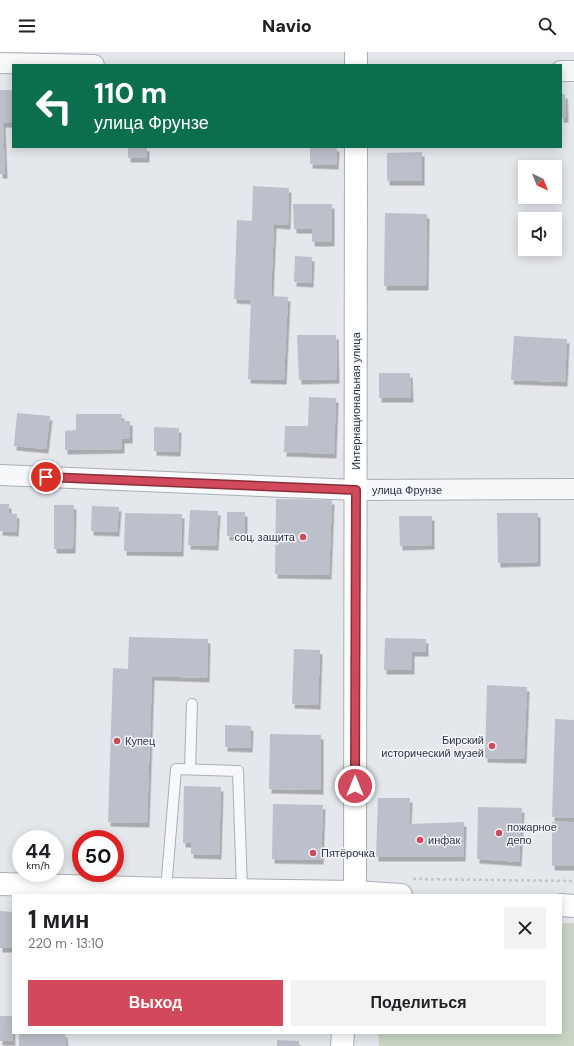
<!DOCTYPE html>
<html lang="ru">
<head>
<meta charset="utf-8">
<style>
	body { margin:0; font-family:"DM Sans",sans-serif; background:#f2f2f2; color:#202124; height:100vh; display:flex; flex-direction:column; font-size:15px; white-space:nowrap }
	* { box-sizing:border-box; margin:0 }
	p { font-size:13px; color:#757577 }
	.icon { flex:none; width:22px; height:22px; fill:none; stroke:currentColor; stroke-width:2; stroke-linecap:round; stroke-linejoin:round }
	.map { position:relative; flex:1; overflow:hidden }
	.sheet { position:absolute; left:12px; top:842px; width:550px; height:140px; display:flex; flex-direction:column; background:#fff; border-radius:0px; box-shadow:0 2px 10px #0003 }
	.sheet>* { flex:none }
	.top-card { position:absolute; left:12px; top:12px; width:550px; height:84px; border-radius:0px; box-shadow:0 2px 10px #0003; background:#0b6e4f; color:#fff; overflow:hidden }
	.needle { width:26px; rotate:137deg }
	.controls { position:absolute; left:518px; top:108px; display:grid; gap:8px }
	.controls a { display:grid; place-items:center; width:44px; height:44px; border-radius:0px; background:#fff; box-shadow:0 2px 10px #0003; font-size:20px }
	.speed { position:absolute; left:12px; top:778px; display:flex; gap:8px; font-size:20px; font-weight:700; text-align:center }
	.speed>* { display:grid; place-content:center; width:52px; height:52px; border-radius:50%; background:#fff; box-shadow:0 2px 10px #0003; line-height:1 }
	.speed small { font-size:10px; font-weight:400 }
	.speed .limit { border:6px solid #d22; background:#fff; color:#111 }
	.pin { position:absolute; display:grid; place-items:center; width:34px; height:34px; color:#fff; margin:-17px; border:2px solid #fff; border-radius:50%; box-shadow:0 1px 4px #0007 }
	.me { position:absolute; width:44px; margin:-22px; rotate:0deg; stroke-linejoin:round; filter:drop-shadow(0 0 3px #0008) }
	.turn { display:flex; align-items:center; gap:14px; height:84px; padding:0 16px; font-size:18px }
	.turn .icon { width:52px; height:52px; stroke-width:2.5 }
	.turn b { display:block; font-size:28px; line-height:34px }
	.round { display:grid; place-items:center; flex:none; width:42px; height:42px; border-radius:0px; background:#f2f2f2 }
	.headline { display:flex; align-items:center; justify-content:space-between; height:68px; padding:0 16px }
	h1 { font-size:24px; font-weight:800; line-height:30px }
	.button { display:flex; gap:8px; margin-top:auto; padding:8px 16px }
	.button a { flex:1; height:46px; border-radius:0px; background:#d1495b; color:#fff; font-size:16px; font-weight:800; line-height:46px; text-align:center }
	.button a+a { background:#f2f2f2; color:#202124 }
	header { display:flex; justify-content:space-between; align-items:center; height:52px; padding:0 16px; background:#fff; font-size:18px; font-weight:800 }
	.map>svg:first-child { display:block }
</style>
</head>
<body>
<header><svg class="icon" aria-label="menu" viewBox="0 0 24 24"><path d="M4 6h16M4 12h16M4 18h16"/></svg>Navio<svg class="icon" aria-label="search" viewBox="0 0 24 24"><circle cx="10" cy="10" r="6"/><path d="M15 15l6 6"/></svg></header>
<div class="map">
<svg width="574" height="994" viewBox="0 0 574 994">
	<defs>
		<filter id="shadow"><feDropShadow dx="2.5" dy="4.5" stdDeviation="0" flood-color="#0004"/></filter>
	</defs>
	<rect width="100%" height="100%" fill="#e4e7ec"/>
	<!-- green -->
	<path fill="#c9d6c5" d="M561,871H574V994H379L378,981H561Z"/>
	<!-- building -->
	<g fill="#bbc0ca" filter="url(#shadow)">
		<path d="M0,38H13V71H3L5,122H0Z"/>
		<path d="M561,42H565L566,66H561Z"/>
		<rect x="128" y="95" width="19" height="11"/>
		<path d="M310,95H337L336,113L310,112Z"/>
		<path d="M422,100V129H387V101Z"/>
		<path d="M253,134L289,136L288,173L274,172L271,244L288,245L284,328L248,327L251,248L234,247L237,168L252,169Z"/>
		<path d="M293,152H332V190H312V177H294Z"/>
		<path d="M385,161L427,162L426,234H384Z"/>
		<path d="M295,204L312,205L311,231L294,230Z"/>
		<path d="M297,283H336L337,327L299,328Z"/>
		<path d="M514,284L567,287L565,330L511,328Z"/>
		<path d="M379,321H410L411,346H379Z"/>
		<path d="M309,345L336,346L334,402L284,400L285,374H308Z"/>
		<path d="M17,361L50,364L46,397L14,394Z"/>
		<path d="M76,362H122L121,369H130V387H122V397L65,398V379L76,378Z"/>
		<path d="M154,375L179,376L178,400L154,399Z"/>
		<path d="M276,447L332,448L329,523L275,522Z"/>
		<path d="M0,452H9V461L17,462L16,480L0,479Z"/>
		<path d="M54,453H74L73,497H54Z"/>
		<path d="M92,454L119,455L117,480L91,479Z"/>
		<path d="M190,458L218,459L216,494L188,493Z"/>
		<path d="M227,460H245V485L227,484Z"/>
		<path d="M125,461L182,462L181,500L124,499Z"/>
		<path d="M497,461H538V510L498,511Z"/>
		<path d="M399,464H432V493L400,494Z"/>
		<path d="M129,585L208,587L207,626L152,624L147,771L108,770L113,616L128,617Z"/>
		<path d="M385,586L426,587V600H412V618H384Z"/>
		<path d="M294,597L320,598L318,653L292,652Z"/>
		<path d="M487,633L527,635L524,707L485,706Z"/>
		<path d="M555,667L574,668V766L552,765Z"/>
		<path d="M225,673L251,674L250,696L225,695Z"/>
		<path d="M270,682L321,683V738L269,737Z"/>
		<path d="M184,734L221,735L219,803L191,802V791H183Z"/>
		<path d="M378,746H410L409,772L464,770L463,805H376Z"/>
		<path d="M273,752L323,753L321,808L272,807Z"/>
		<path d="M478,755L522,756L519,810L477,807Z"/>
		<rect x="552" y="770" width="22" height="44"/>
		<path d="M0,859L13,860V896H0Z"/>
		<path d="M0,964H12L13,989H0Z"/>
		<path d="M19,981H65L66,994H19Z"/>
		<path d="M277,988L299,989V994H277Z"/>
	</g>
	<g fill="none" stroke-linecap="round" stroke-linejoin="round">
		<!-- lane casing -->
		<g stroke="#a9aeb7" stroke-width="12">
			<g id="lane">
				<path d="M190,717L192,652"/>
				<path d="M166,837L176,717L238,719L242,838"/>
			</g>
		</g>
		<!-- street casing -->
		<g stroke="#a9aeb7" stroke-width="22">
			<g id="street">
				<path d="M0,11L94,13"/>
				<path d="M561,19H574"/>
				<path d="M0,423L356,438L574,437"/>
			</g>
		</g>
		<!-- secondary casing -->
		<g stroke="#a9aeb7" stroke-width="24">
			<g id="secondary">
				<path d="M356,13V0"/>
				<path d="M0,832L166,837L355,840L401,843"/>
				<path d="M355,843L356,95"/>
				<path d="M561,853L574,854"/>
				<path d="M342,994L343,981"/>
			</g>
		</g>
		<!-- path -->
		<path stroke="#c2c5cb" stroke-width="2.5" stroke-dasharray="3 3" stroke-linecap="butt" d="M413,827L574,829"/>
		<!-- lane -->
		<use href="#lane" stroke="#f7f8fa" stroke-width="10"/>
		<!-- street -->
		<use href="#street" stroke="#f7f8fa" stroke-width="20"/>
		<!-- secondary -->
		<use href="#secondary" stroke="#fff" stroke-width="22"/>
	</g>
	<g fill="none" stroke-linecap="round" stroke-linejoin="round">
		<!-- route casing -->
		<g stroke="#882f3b" stroke-width="10">
			<path id="route" d="M46,425L356,438L355,734"/>
		</g>
		<!-- route -->
		<use href="#route" stroke="#d1495b" stroke-width="7"/>
	</g>
	<!-- markers -->
	<g fill="#d1495b" stroke="#f4f6f9" stroke-width="1.5">
		<circle cx="303" cy="485" r="4"/>
		<circle cx="117" cy="689" r="4"/>
		<circle cx="492" cy="694" r="4"/>
		<circle cx="499" cy="781" r="4"/>
		<circle cx="420" cy="788" r="4"/>
		<circle cx="313" cy="801" r="4"/>
	</g>
	<g text-anchor="middle" stroke-width="3" stroke-linejoin="round" paint-order="stroke">
		<!-- street labels -->
		<g font-size="11" fill="#2b3445" stroke="#f4f6f9">
			<text transform="translate(356 349) rotate(-90)" y="4">Интернациональная улица</text>
			<text x="407" y="442">улица Фрунзе</text>
		</g>
		<!-- poi labels -->
		<g font-size="11" fill="#2b3445" stroke="#f4f6f9" text-anchor="start">
			<text x="295" y="489" text-anchor="end">соц. защита</text>
			<text x="484" y="692" text-anchor="end">Бирский<tspan x="484" dy="13">исторический музей</tspan></text>
			<text x="125" y="693">Купец</text>
			<text x="507" y="779">пожарное<tspan x="507" dy="13">депо</tspan></text>
			<text x="428" y="792">инфак</text>
			<text x="321" y="805">Пятёрочка</text>
		</g>
	</g>
</svg>
<div class="controls">
<a><svg class="needle" viewBox="-14 -14 28 28"><path d="M0-13l5 13h-10z" fill="#e53935"/><path d="M0 13l5-13h-10z" fill="#757577"/></svg></a>
<a><svg class="icon" aria-label="sound" viewBox="0 0 24 24"><path d="M4 9h4l5-4v14l-5-4H4zM17 9q2 3 0 6"/></svg></a>
</div>
<div class="speed"><div>44<small>km/h</small></div><div class="limit">50</div></div>
<div class="pin" style="left:46px;top:425px;background:#d93025"><svg class="icon" aria-label="arrive" viewBox="0 0 24 24"><path d="M6 21V4h12l-3 4 3 4H6"/></svg></div>
<svg class="me" style="left:355px;top:734px" viewBox="-20 -20 40 40"><circle r="17" fill="#d1495b" stroke="#fff" stroke-width="3"/><path d="M0-11L8 9 0 5-8 9z" fill="#fff"/></svg>
<div class="top-card">
<div class="turn"><svg class="icon" aria-label="left" viewBox="0 0 24 24"><path d="M17 20v-9H6M10 6l-5 5 5 5"/></svg><div><b>110 m</b>улица Фрунзе</div></div>
</div>
<section class="sheet">
<div class="headline"><div><h1>1 мин</h1><p>220 m · 13:10</p></div><a class="round"><svg class="icon" aria-label="close" viewBox="0 0 24 24"><path d="M6 6l12 12M18 6L6 18"/></svg></a></div>
<div class="button"><a>Выход</a><a>Поделиться</a></div>
</section>
</div>
</body>
</html>
